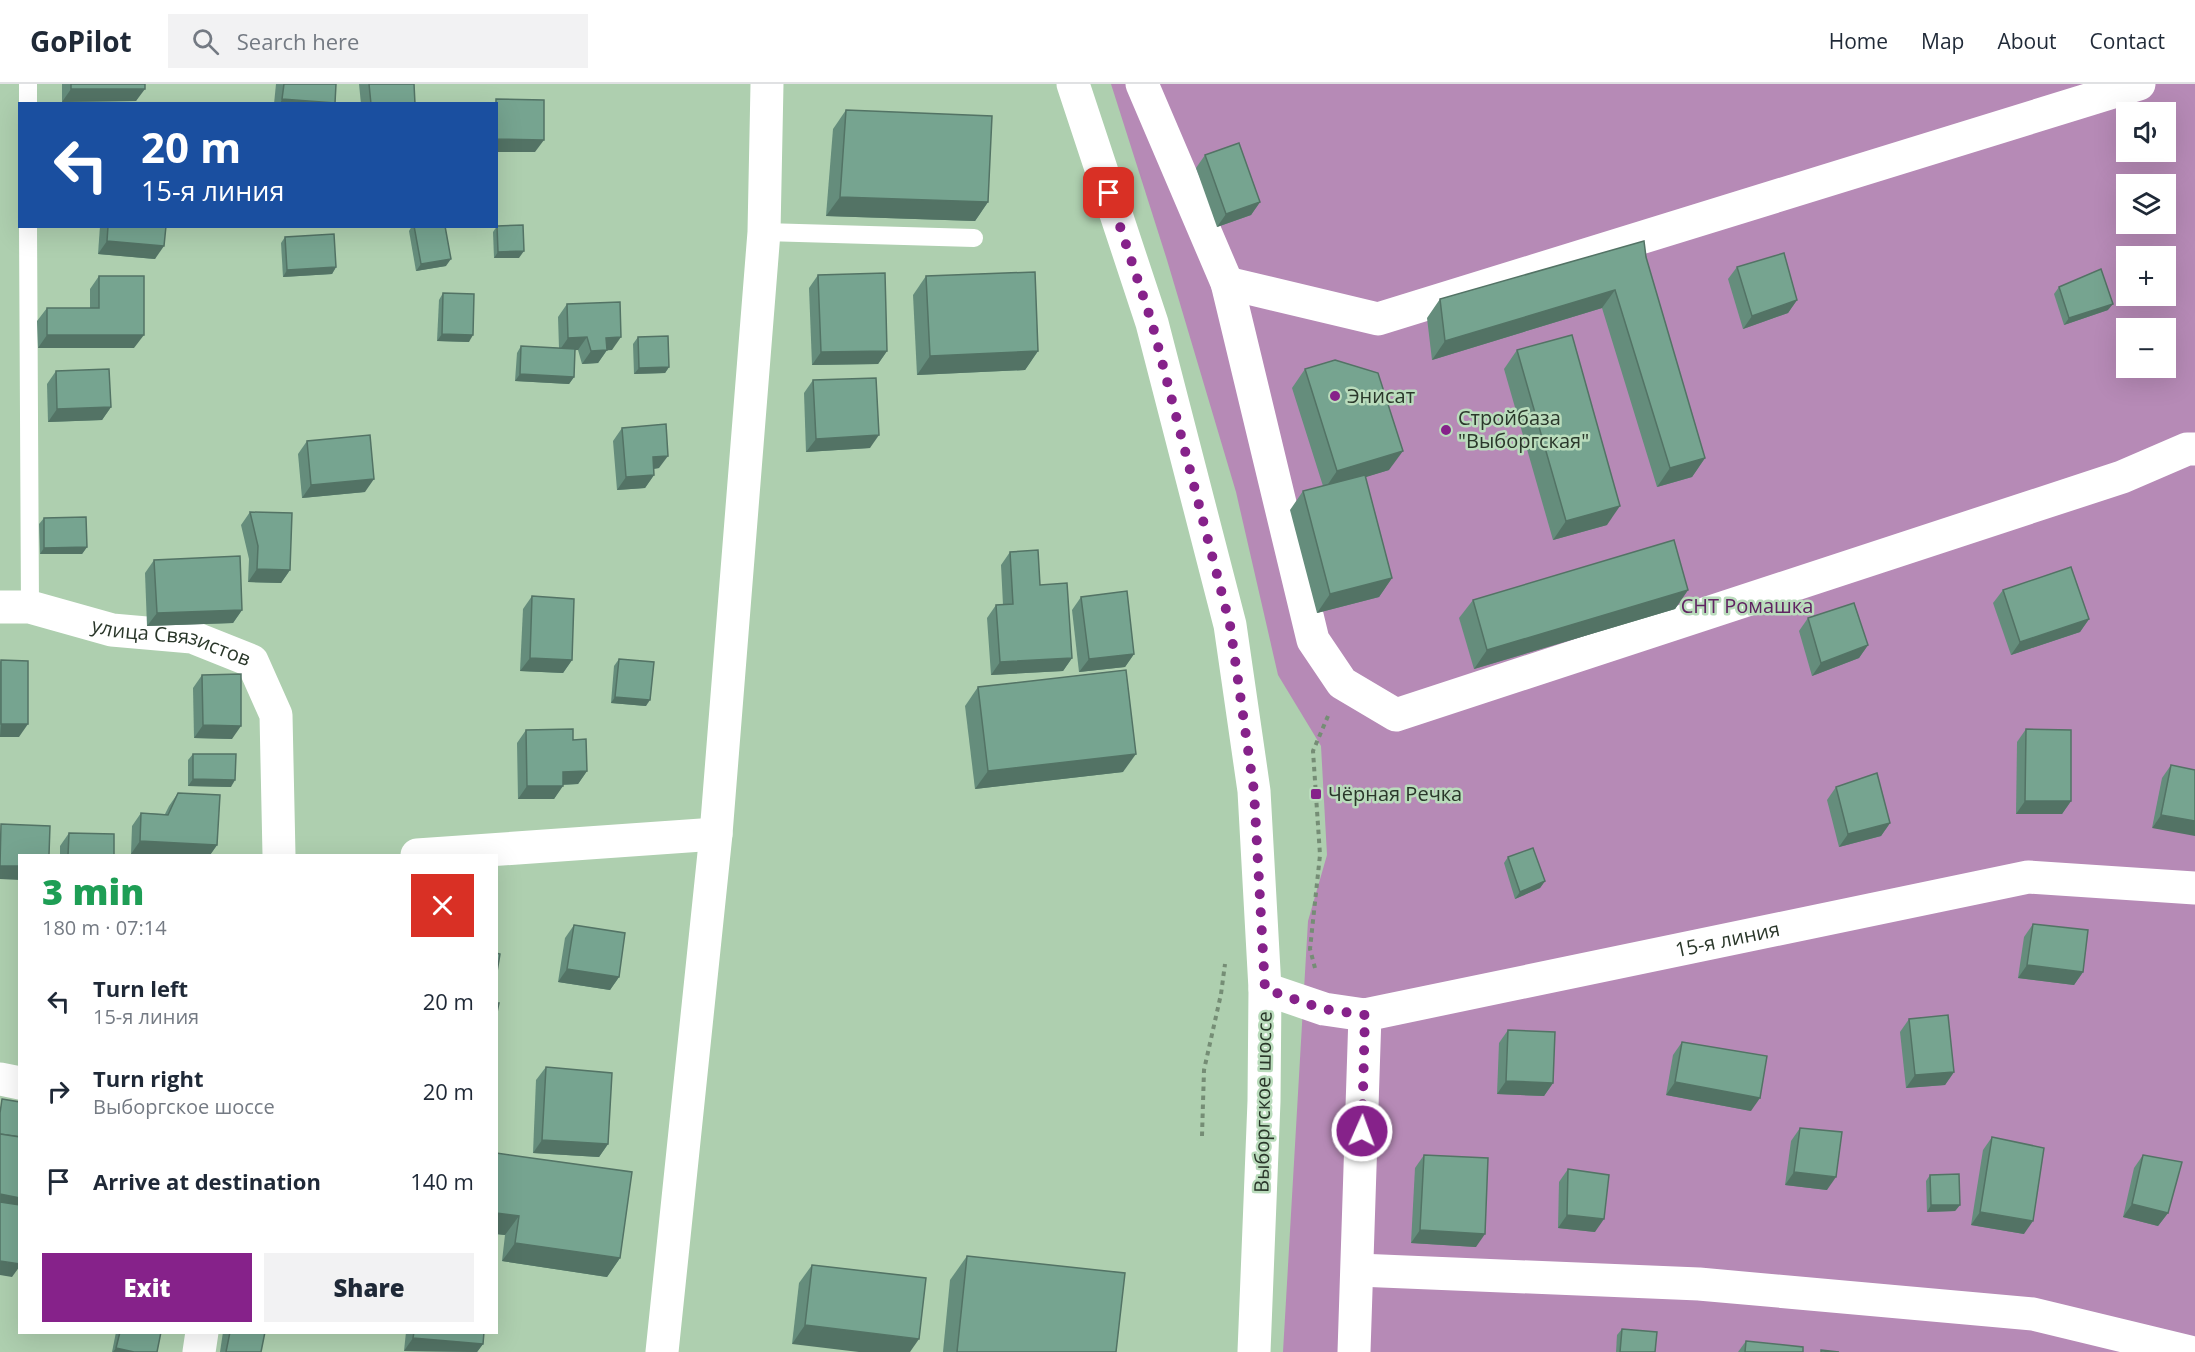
<!DOCTYPE html>
<html lang="en">
<head>
<meta charset="utf-8">
<style>
	body { margin:0; font-family:"Open Sans",sans-serif; background:#f2f2f3; color:#1f2937; height:100vh; display:flex; flex-direction:column; font-size:22px; white-space:nowrap }
	* { box-sizing:border-box; margin:0 }
	p { font-size:20px; color:#747a83 }
	.icon { flex:none; width:33px; height:33px; fill:none; stroke:currentColor; stroke-width:2; stroke-linecap:round; stroke-linejoin:round }
	.map { position:relative; flex:1; overflow:hidden }
	.details { position:absolute; left:18px; top:770px; width:480px; height:480px; display:flex; flex-direction:column; background:#fff; border-radius:0px; box-shadow:0 6px 24px #0002 }
	.details>* { flex:none }
	.hud { position:absolute; left:18px; top:18px; width:480px; height:126px; border-radius:0px; box-shadow:0 6px 24px #0002; background:#1a4fa0; color:#fff; overflow:hidden }
	.controls { position:absolute; left:2116px; top:18px; display:grid; gap:12px }
	.controls a { display:grid; place-items:center; width:60px; height:60px; border-radius:0px; background:#fff; box-shadow:0 6px 24px #0002; font-size:30px }
	.pin { position:absolute; display:grid; place-items:center; width:51px; height:51px; color:#fff; margin:-26px; border-radius:12px; box-shadow:0 3px 9px #0006 }
	.me { position:absolute; width:66px; margin:-33px; rotate:2deg; stroke-linejoin:round; filter:drop-shadow(0 0 4px #0008) }
	.turn { display:flex; align-items:center; gap:21px; height:126px; padding:0 24px; font-size:27px }
	.turn .icon { width:78px; height:78px; stroke-width:2.5 }
	.turn b { display:block; font-size:42px; line-height:51px }
	.round { display:grid; place-items:center; flex:none; width:63px; height:63px; border-radius:0px; background:#f2f2f3 }
	.head { display:flex; align-items:center; justify-content:space-between; height:102px; padding:0 24px }
	h1 { font-size:36px; font-weight:800; line-height:45px; color:#1e9e55 }
	.primary-button { display:flex; gap:12px; margin-top:auto; padding:12px 24px }
	.primary-button a { flex:1; height:69px; border-radius:0px; background:#86228a; color:#fff; font-size:24px; font-weight:800; line-height:69px; text-align:center }
	.primary-button a+a { background:#f2f2f3; color:#1f2937 }
	ul { padding:0; list-style:none }
	li { display:flex; align-items:center; gap:18px; height:90px; padding:0 24px }
	li div { flex:1 }
	li b { display:block; font-size:22px }
	li em { font-style:normal }
	header { display:flex; align-items:center; gap:36px; box-sizing:border-box; height:84px; padding:0 30px; background:#fff; border-bottom:2px solid #e0e1e3 }
	header strong { font-size:28px }
	nav { display:flex; gap:33px; margin-inline-start:auto; font-size:21px }
	.search { width:420px; height:54px; background:#f2f2f3; display:flex; align-items:center; gap:15px; box-sizing:border-box; padding:0 21px; border-radius:0px; color:#747a83; font-size:22px }
	.map>svg:first-child { display:block }
</style>
</head>
<body>
<header>
<strong>GoPilot</strong>
<div class="search"><svg class="icon" aria-label="search" viewBox="0 0 24 24"><circle cx="10" cy="10" r="6"/><path d="M15 15l6 6"/></svg>Search here</div>
<nav><a>Home</a><a>Map</a><a>About</a><a>Contact</a></nav>
</header>
<div class="map">
<svg width="2195" height="1268" viewBox="0 0 2195 1268">
	<rect width="100%" height="100%" fill="#aecfaf"/>
	<!-- green -->
	<path fill="#b68ab6" fill-rule="evenodd" d="M1111,0H2195V1268H1283L1308,837L1327,771L1321,662L1278,591L1236,408L1167,176ZM2127,28H2166V68H2127ZM2127,100H2166V140H2127ZM2127,172H2166V212H2127ZM2127,244H2166V284H2127Z"/>
	<g fill="none" stroke-linecap="round" stroke-linejoin="round">
		<!-- path -->
		<g stroke="#758d75" stroke-width="4" stroke-dasharray="4.5 4.5" stroke-linecap="butt">
			<path d="M1315,884L1310,865L1320,771L1313,667L1328,632"/>
			<path d="M1202,1052L1204,986L1221,910L1225,880"/>
		</g>
		<!-- service -->
		<g stroke="#fff" stroke-width="18">
			<path d="M28,0V20"/>
			<path d="M28,142L30,523"/>
			<path d="M764,148L974,154"/>
		</g>
		<!-- minor -->
		<g stroke="#fff" stroke-width="33">
			<path d="M1142,0L1227,199L1313,556L1342,599L1396,631L2122,393L2187,365H2195"/>
			<path d="M1227,199L1378,235L2139,0"/>
			<path id="s1" d="M0,523H30L112,546L192,553L252,577L276,631L279,771"/>
			<path d="M417,771L716,750"/>
			<path id="s2" d="M1265,905L1324,925L1365,931L2028,793L2195,804"/>
			<path d="M0,995L20,999"/>
			<path d="M1358,1186L1699,1200L2033,1230L2190,1268"/>
			<path d="M199,1268L202,1248"/>
			<path d="M662,1268L716,750L764,148L767,0"/>
			<path d="M1354,1268L1365,931"/>
		</g>
		<!-- primary -->
		<path stroke="#fff" stroke-width="33" d="M1073,0L1152,239L1230,541L1254,707L1265,905L1264,1017L1254,1268"/>
	</g>
	<!-- wall -->
	<g fill="#658d7c">
		<path d="M62,0H145L136,17L62,18Z"/>
		<path d="M276,0H336L335,20H274Z"/>
		<path d="M359,0H414L415,20H361Z"/>
		<path d="M846,26L988,118L975,137L826,132L833,45Z"/>
		<path d="M1205,71L1260,118L1251,131L1217,143L1196,84Z"/>
		<path d="M100,142H166L155,175L98,170Z"/>
		<path d="M412,142H445L446,182L416,187L409,147Z"/>
		<path d="M497,142L519,174H494L493,148Z"/>
		<path d="M285,153L336,183L332,190L283,193L281,159Z"/>
		<path d="M1646,173L1705,374L1692,393L1657,403L1602,224L1432,276L1427,234L1440,215Z"/>
		<path d="M1737,183L1797,216L1788,229L1743,245L1728,195Z"/>
		<path d="M818,191L887,267L878,280L812,281L809,204Z"/>
		<path d="M99,192L134,264H38L37,237L47,224H90V205Z"/>
		<path d="M926,192L1038,267L1025,286L917,291L913,211Z"/>
		<path d="M2059,203L2108,226L2064,241L2054,210Z"/>
		<path d="M443,209L469,258L437,257L439,216Z"/>
		<path d="M567,220L612,266H607L598,279L582,280L578,266H575L574,293L569,300L515,297L517,269L521,262L559,264L558,233Z"/>
		<path d="M638,253L669,283L665,289L634,290L633,260Z"/>
		<path d="M1517,266L1607,441L1553,456L1504,285Z"/>
		<path d="M1305,285L1389,386L1365,393L1392,494L1379,513L1317,529L1290,426L1303,407L1323,402L1292,304Z"/>
		<path d="M56,287L111,323L102,336L48,338L47,300Z"/>
		<path d="M813,296L870,364L806,368L804,309Z"/>
		<path d="M622,344L659,384L654,385V391L645,404L617,406L613,357Z"/>
		<path d="M307,357L365,408L302,414L298,370Z"/>
		<path d="M250,428L290,486L281,499L248,498L249,475L241,441Z"/>
		<path d="M44,434L87,463L82,470H40L39,440Z"/>
		<path d="M1010,468L1040,501L1072,574L1063,587L991,591L987,534L996,521H1003L1001,481Z"/>
		<path d="M154,476L242,526L233,539L147,542L145,489Z"/>
		<path d="M1688,506L1675,525L1474,585L1459,534L1473,516Z"/>
		<path d="M2003,506L2089,535L2080,548L2011,571L1993,519Z"/>
		<path d="M532,512L572,576L563,589L520,587L523,525Z"/>
		<path d="M1081,513L1134,570L1125,583L1079,588L1072,526Z"/>
		<path d="M1808,534L1868,561L1859,574L1812,592L1799,547Z"/>
		<path d="M619,575L646,622L611,619L614,582Z"/>
		<path d="M1,576L19,653H0V578Z"/>
		<path d="M202,591L232,655L194,654L193,604Z"/>
		<path d="M978,603L1123,688L975,705L965,622Z"/>
		<path d="M2026,645L2071,717L2062,730H2016L2017,658Z"/>
		<path d="M526,646L587,687L578,700L563,701L554,715H518L517,659Z"/>
		<path d="M193,670L231,703L188,702V676Z"/>
		<path d="M2171,681L2195,686L2152,744L2162,694Z"/>
		<path d="M1836,703L1890,739L1881,752L1839,763L1827,716Z"/>
		<path d="M178,709L217,761L210,771H155L131,770L132,742L141,729L165,730L169,722Z"/>
		<path d="M69,749L114,771H60V762Z"/>
		<path d="M1508,773L1545,797L1540,804L1515,815L1504,779Z"/>
		<path d="M2033,840L2083,888L2074,901L2018,894L2024,853Z"/>
		<path d="M574,841L619,893L610,906L558,898L565,854Z"/>
		<path d="M1909,935L1954,988L1945,1001L1906,1004L1900,948Z"/>
		<path d="M1508,946L1553,999L1544,1012L1497,1010L1499,959Z"/>
		<path d="M1682,958L1751,1027L1666,1011L1673,971Z"/>
		<path d="M546,983L608,1060L599,1073L533,1069L536,996Z"/>
		<path d="M1800,1044L1827,1106L1785,1101L1791,1057Z"/>
		<path d="M1992,1053L2024,1150L1971,1141L1983,1066Z"/>
		<path d="M496,1069L620,1174L607,1193L502,1177L505,1151L496,1150Z"/>
		<path d="M1424,1071L1476,1163L1411,1159L1415,1084Z"/>
		<path d="M2143,1071L2168,1129L2158,1142L2123,1133L2134,1084Z"/>
		<path d="M1568,1085L1595,1148L1558,1144L1559,1098Z"/>
		<path d="M1930,1091L1960,1121L1955,1127L1927,1128L1926,1097Z"/>
		<path d="M967,1172L1116,1268H943L950,1196Z"/>
		<path d="M812,1181L926,1194L792,1260L799,1199Z"/>
		<path d="M1622,1245L1655,1268H1616L1617,1251Z"/>
		<path d="M116,1248H161L157,1268H112Z"/>
		<path d="M223,1248H265L261,1268H220Z"/>
		<path d="M406,1248H484L483,1260L477,1268L404,1267Z"/>
		<path d="M1746,1257L1803,1268H1738Z"/>
	</g>
	<!-- shaded-wall -->
	<g fill="#537365">
		<path d="M71,5H145L136,17L62,18Z"/>
		<path d="M282,15L335,20H280Z"/>
		<path d="M496,55L544,56L535,68H496Z"/>
		<path d="M840,113L988,118L975,137L826,132Z"/>
		<path d="M1260,118L1251,131L1217,143L1226,130Z"/>
		<path d="M107,157L164,162L155,175L98,170Z"/>
		<path d="M524,167L519,174H494L498,168Z"/>
		<path d="M451,175L446,182L416,187L421,180Z"/>
		<path d="M336,183L332,190L283,193L287,186Z"/>
		<path d="M1615,206L1602,224L1432,276L1445,257Z"/>
		<path d="M1797,216L1788,229L1743,245L1752,232Z"/>
		<path d="M2113,220L2108,226L2064,241L2069,234Z"/>
		<path d="M442,250L473,251L469,258L437,257Z"/>
		<path d="M47,251H144L134,264H38Z"/>
		<path d="M587,253L578,266L559,267L568,254Z"/>
		<path d="M621,253L612,266L597,267L606,254Z"/>
		<path d="M607,266L598,279L582,280L591,267Z"/>
		<path d="M887,267L878,280L812,281L821,268Z"/>
		<path d="M1038,267L1025,286L917,291L930,272Z"/>
		<path d="M669,283L665,289L634,290L639,284Z"/>
		<path d="M520,290L574,293L569,300L515,297Z"/>
		<path d="M111,323L102,336L48,338L57,325Z"/>
		<path d="M879,351L870,364L806,368L816,355Z"/>
		<path d="M1403,367L1389,386L1324,406L1337,387Z"/>
		<path d="M668,372L659,384L644,386L653,373Z"/>
		<path d="M1705,374L1692,393L1657,403L1670,384Z"/>
		<path d="M654,391L645,404L617,406L626,393Z"/>
		<path d="M374,395L365,408L302,414L311,401Z"/>
		<path d="M1620,422L1607,441L1553,456L1566,437Z"/>
		<path d="M87,463L82,470H40L44,464Z"/>
		<path d="M257,485L290,486L281,499L248,498Z"/>
		<path d="M1392,494L1379,513L1317,529L1330,510Z"/>
		<path d="M1688,506L1675,525L1474,585L1487,566Z"/>
		<path d="M242,526L233,539L147,542L157,529Z"/>
		<path d="M2089,535L2080,548L2011,571L2020,558Z"/>
		<path d="M1868,561L1859,574L1812,592L1821,579Z"/>
		<path d="M1134,570L1125,583L1079,588L1089,575Z"/>
		<path d="M530,574L572,576L563,589L520,587Z"/>
		<path d="M1072,574L1063,587L991,591L1000,578Z"/>
		<path d="M615,613L650,616L646,622L611,619Z"/>
		<path d="M1,640H28L19,653H0Z"/>
		<path d="M203,641L241,642L232,655L194,654Z"/>
		<path d="M1136,670L1123,688L975,705L988,687Z"/>
		<path d="M587,687L578,700L554,701L563,688Z"/>
		<path d="M193,695L235,696L231,703L188,702Z"/>
		<path d="M527,702H563L554,715H518Z"/>
		<path d="M2025,717H2071L2062,730H2016Z"/>
		<path d="M2161,731L2195,737V752L2152,744Z"/>
		<path d="M1890,739L1881,752L1839,763L1848,750Z"/>
		<path d="M140,757L217,761L210,771H155L131,770Z"/>
		<path d="M0,782H20V796L0,795Z"/>
		<path d="M1545,797L1540,804L1515,815L1520,808Z"/>
		<path d="M2027,881L2083,888L2074,901L2018,894Z"/>
		<path d="M567,885L619,893L610,906L558,898Z"/>
		<path d="M1954,988L1945,1001L1906,1004L1915,991Z"/>
		<path d="M1506,997L1553,999L1544,1012L1497,1010Z"/>
		<path d="M1675,998L1760,1014L1751,1027L1666,1011Z"/>
		<path d="M542,1056L608,1060L599,1073L533,1069Z"/>
		<path d="M1794,1088L1836,1093L1827,1106L1785,1101Z"/>
		<path d="M0,1110L20,1114V1128L0,1125Z"/>
		<path d="M2132,1120L2168,1129L2158,1142L2123,1133Z"/>
		<path d="M1931,1121H1960L1955,1127L1927,1128Z"/>
		<path d="M1980,1128L2033,1137L2024,1150L1971,1141Z"/>
		<path d="M496,1129L519,1132L505,1151L496,1150Z"/>
		<path d="M1567,1131L1604,1135L1595,1148L1558,1144Z"/>
		<path d="M1420,1146L1485,1150L1476,1163L1411,1159Z"/>
		<path d="M515,1159L620,1174L607,1193L502,1177Z"/>
		<path d="M0,1177L20,1180V1182L12,1193L0,1191Z"/>
		<path d="M805,1241L919,1255L910,1268H859L792,1260Z"/>
		<path d="M413,1254L483,1260L477,1268L404,1267Z"/>
		<path d="M116,1264L134,1268H113Z"/>
	</g>
	<!-- building -->
	<g fill="#76a490" stroke="#537365" stroke-width="1.5">
		<rect x="71" y="0" width="74" height="5"/>
		<path d="M284,0H336L335,19L282,15Z"/>
		<path d="M369,0H414L415,20H371Z"/>
		<path d="M496,15L544,16V56L496,55Z"/>
		<path d="M846,26L992,32L988,118L840,113Z"/>
		<path d="M1239,59L1260,118L1226,130L1205,71Z"/>
		<path d="M523,141L524,167L498,168L497,142Z"/>
		<path d="M108,142H166L164,162L107,157Z"/>
		<path d="M414,142H445L451,175L421,180Z"/>
		<path d="M334,150L336,183L287,186L285,153Z"/>
		<path d="M1644,157L1646,173L1705,374L1670,384L1615,206L1445,257L1440,215Z"/>
		<path d="M1784,169L1797,216L1752,232L1737,183Z"/>
		<path d="M2101,185L2113,220L2069,234L2059,203Z"/>
		<path d="M1035,188L1038,267L930,272L926,192Z"/>
		<path d="M885,189L887,267L821,268L818,191Z"/>
		<path d="M99,192H144V251H47V224H99Z"/>
		<path d="M443,209L474,210L473,251L442,250Z"/>
		<path d="M620,218L621,253L606,254L607,266L591,267L587,253L568,254L567,220Z"/>
		<path d="M1572,251L1620,422L1566,437L1517,266Z"/>
		<path d="M668,252L669,283L639,284L638,253Z"/>
		<path d="M521,262L575,265L574,293L520,290Z"/>
		<path d="M1335,276L1378,289L1403,367L1337,387L1305,285Z"/>
		<path d="M109,285L111,323L57,325L56,287Z"/>
		<path d="M876,294L879,351L816,355L813,296Z"/>
		<path d="M666,340L668,372L653,373L654,391L626,393L622,344Z"/>
		<path d="M370,351L374,395L311,401L307,357Z"/>
		<path d="M1365,391L1392,494L1330,510L1303,407Z"/>
		<path d="M250,428L292,429L290,486L257,485L258,462Z"/>
		<path d="M86,433L87,463L44,464V434Z"/>
		<path d="M1674,456L1688,506L1487,566L1473,516Z"/>
		<path d="M1038,466L1040,501L1067,499L1072,574L1000,578L996,521L1013,520L1010,468Z"/>
		<path d="M240,472L242,526L157,529L154,476Z"/>
		<path d="M2071,483L2089,535L2020,558L2003,506Z"/>
		<path d="M1127,507L1134,570L1089,575L1081,513Z"/>
		<path d="M532,512L574,515L572,576L530,574Z"/>
		<path d="M1854,519L1868,561L1821,579L1808,534Z"/>
		<path d="M619,575L654,578L650,616L615,613Z"/>
		<path d="M1,576L28,577V640H1Z"/>
		<path d="M1126,586L1136,670L988,687L978,603Z"/>
		<path d="M241,590V642L203,641L202,591Z"/>
		<path d="M573,645V656L586,655L587,687L563,688V702H527L526,646Z"/>
		<path d="M2026,645L2071,646V717H2025Z"/>
		<path d="M193,670H236L235,696L193,695Z"/>
		<path d="M2171,681L2195,686V737L2161,731Z"/>
		<path d="M1877,689L1890,739L1848,750L1836,703Z"/>
		<path d="M178,709L220,711L217,761L140,757L141,729L168,731Z"/>
		<path d="M1,740L50,742L49,771H20V782H0Z"/>
		<path d="M69,749L114,750V771H68Z"/>
		<path d="M1533,764L1545,797L1520,808L1508,773Z"/>
		<path d="M2033,840L2088,846L2083,888L2027,881Z"/>
		<path d="M574,841L625,849L619,893L567,885Z"/>
		<path d="M496,869L500,870L496,894Z"/>
		<path d="M496,919H499L496,933Z"/>
		<path d="M1948,931L1954,988L1915,991L1909,935Z"/>
		<path d="M1508,946L1555,948L1553,999L1506,997Z"/>
		<path d="M1682,958L1767,972L1760,1014L1675,998Z"/>
		<path d="M546,983L612,989L608,1060L542,1056Z"/>
		<path d="M2,1015L20,1018V1053L0,1050V1051V1029Z"/>
		<path d="M1800,1044L1842,1048L1836,1093L1794,1088Z"/>
		<path d="M0,1050L20,1053V1114L0,1110Z"/>
		<path d="M1992,1053L2044,1064L2033,1137L1980,1128Z"/>
		<path d="M496,1069L632,1088L620,1174L515,1159L519,1132L496,1129Z"/>
		<path d="M1424,1071L1488,1074L1485,1150L1420,1146Z"/>
		<path d="M2143,1071L2182,1078L2168,1129L2132,1120Z"/>
		<path d="M1568,1085L1609,1091L1604,1135L1567,1131Z"/>
		<path d="M1959,1090L1960,1121H1931L1930,1091Z"/>
		<path d="M0,1118L20,1121V1180L0,1177Z"/>
		<path d="M967,1172L1125,1189L1116,1268H957Z"/>
		<path d="M812,1181L926,1194L919,1255L805,1241Z"/>
		<path d="M1622,1245L1657,1248L1655,1268H1620Z"/>
		<path d="M120,1248H161L157,1268H134L116,1264Z"/>
		<path d="M230,1248H265L261,1268H226Z"/>
		<path d="M414,1248H484L483,1260L413,1254Z"/>
		<path d="M1746,1257L1803,1263V1268H1745Z"/>
		<path d="M1821,1266L1839,1268H1821Z"/>
	</g>
	<g fill="none" stroke-linecap="round" stroke-linejoin="round">
		<!-- route -->
		<path stroke="#86228a" stroke-width="10" stroke-dasharray="0 18" d="M1109,109L1152,239L1230,541L1254,707L1265,905L1323,925L1365,931L1362,1047"/>
	</g>
	<!-- markers -->
	<g fill="#86228a" stroke="#badcbc" stroke-width="2">
		<circle cx="1335" cy="312" r="6"/>
		<circle cx="1446" cy="346" r="6"/>
		<rect x="1310" y="704" width="12" height="12" rx="3"/>
	</g>
	<g text-anchor="middle" stroke-width="5" stroke-linejoin="round" paint-order="stroke">
		<!-- poi labels -->
		<g font-size="20" fill="#2a372a" stroke="#badcbc" text-anchor="start">
			<text x="1347" y="319">Энисат</text>
			<text x="1458" y="341">Стройбаза<tspan x="1458" dy="23">"Выборгская"</tspan></text>
			<text x="1328" y="717">Чёрная Речка</text>
		</g>
		<!-- park labels -->
		<g font-size="20" fill="#602462" stroke="#badcbc">
			<text x="1747" y="529">СНТ Ромашка</text>
		</g>
		<!-- street labels -->
		<g font-size="20" fill="#2a372a" stroke="#badcbc">
			<text dy="7" stroke="none"><textPath href="#s1" startOffset="176">улица Связистов</textPath></text>
			<text dy="7" stroke="none"><textPath href="#s2" startOffset="474">15-я линия</textPath></text>
			<text transform="translate(1263 1018) rotate(-89)" y="7">Выборгское шоссе</text>
		</g>
	</g>
</svg>
<div class="controls">
<a><svg class="icon" aria-label="sound" viewBox="0 0 24 24"><path d="M4 9h4l5-4v14l-5-4H4zM17 9q2 3 0 6"/></svg></a>
<a><svg class="icon" aria-label="layers" viewBox="0 0 24 24"><path d="M12 4l9 5-9 5-9-5zM3 14l9 5 9-5"/></svg></a>
<a>+</a>
<a>−</a>
</div>
<div class="pin" style="left:1109px;top:109px;background:#d93025"><svg class="icon" aria-label="arrive" viewBox="0 0 24 24"><path d="M6 21V4h12l-3 4 3 4H6"/></svg></div>
<svg class="me" style="left:1362px;top:1047px" viewBox="-20 -20 40 40"><circle r="17" fill="#86228a" stroke="#fff" stroke-width="3"/><path d="M0-11L8 9 0 5-8 9z" fill="#fff"/></svg>
<div class="hud">
<div class="turn"><svg class="icon" aria-label="left" viewBox="0 0 24 24"><path d="M17 20v-9H6M10 6l-5 5 5 5"/></svg><div><b>20 m</b>15-я линия</div></div>
</div>
<section class="details">
<div class="head"><div><h1>3 min</h1><p>180 m · 07:14</p></div><a class="round" style="background:#d93025;color:#fff"><svg class="icon" aria-label="close" viewBox="0 0 24 24"><path d="M6 6l12 12M18 6L6 18"/></svg></a></div>
<ul>
<li><svg class="icon" aria-label="left" viewBox="0 0 24 24"><path d="M17 20v-9H6M10 6l-5 5 5 5"/></svg><div><b>Turn left</b><p>15-я линия</p></div><em>20 m</em></li>
<li><svg class="icon" aria-label="right" viewBox="0 0 24 24"><path d="M7 20v-9h11M14 6l5 5-5 5"/></svg><div><b>Turn right</b><p>Выборгское шоссе</p></div><em>20 m</em></li>
<li><svg class="icon" aria-label="arrive" viewBox="0 0 24 24"><path d="M6 21V4h12l-3 4 3 4H6"/></svg><div><b>Arrive at destination</b></div><em>140 m</em></li>
</ul>
<div class="primary-button"><a>Exit</a><a>Share</a></div>
</section>
</div>
</body>
</html>
